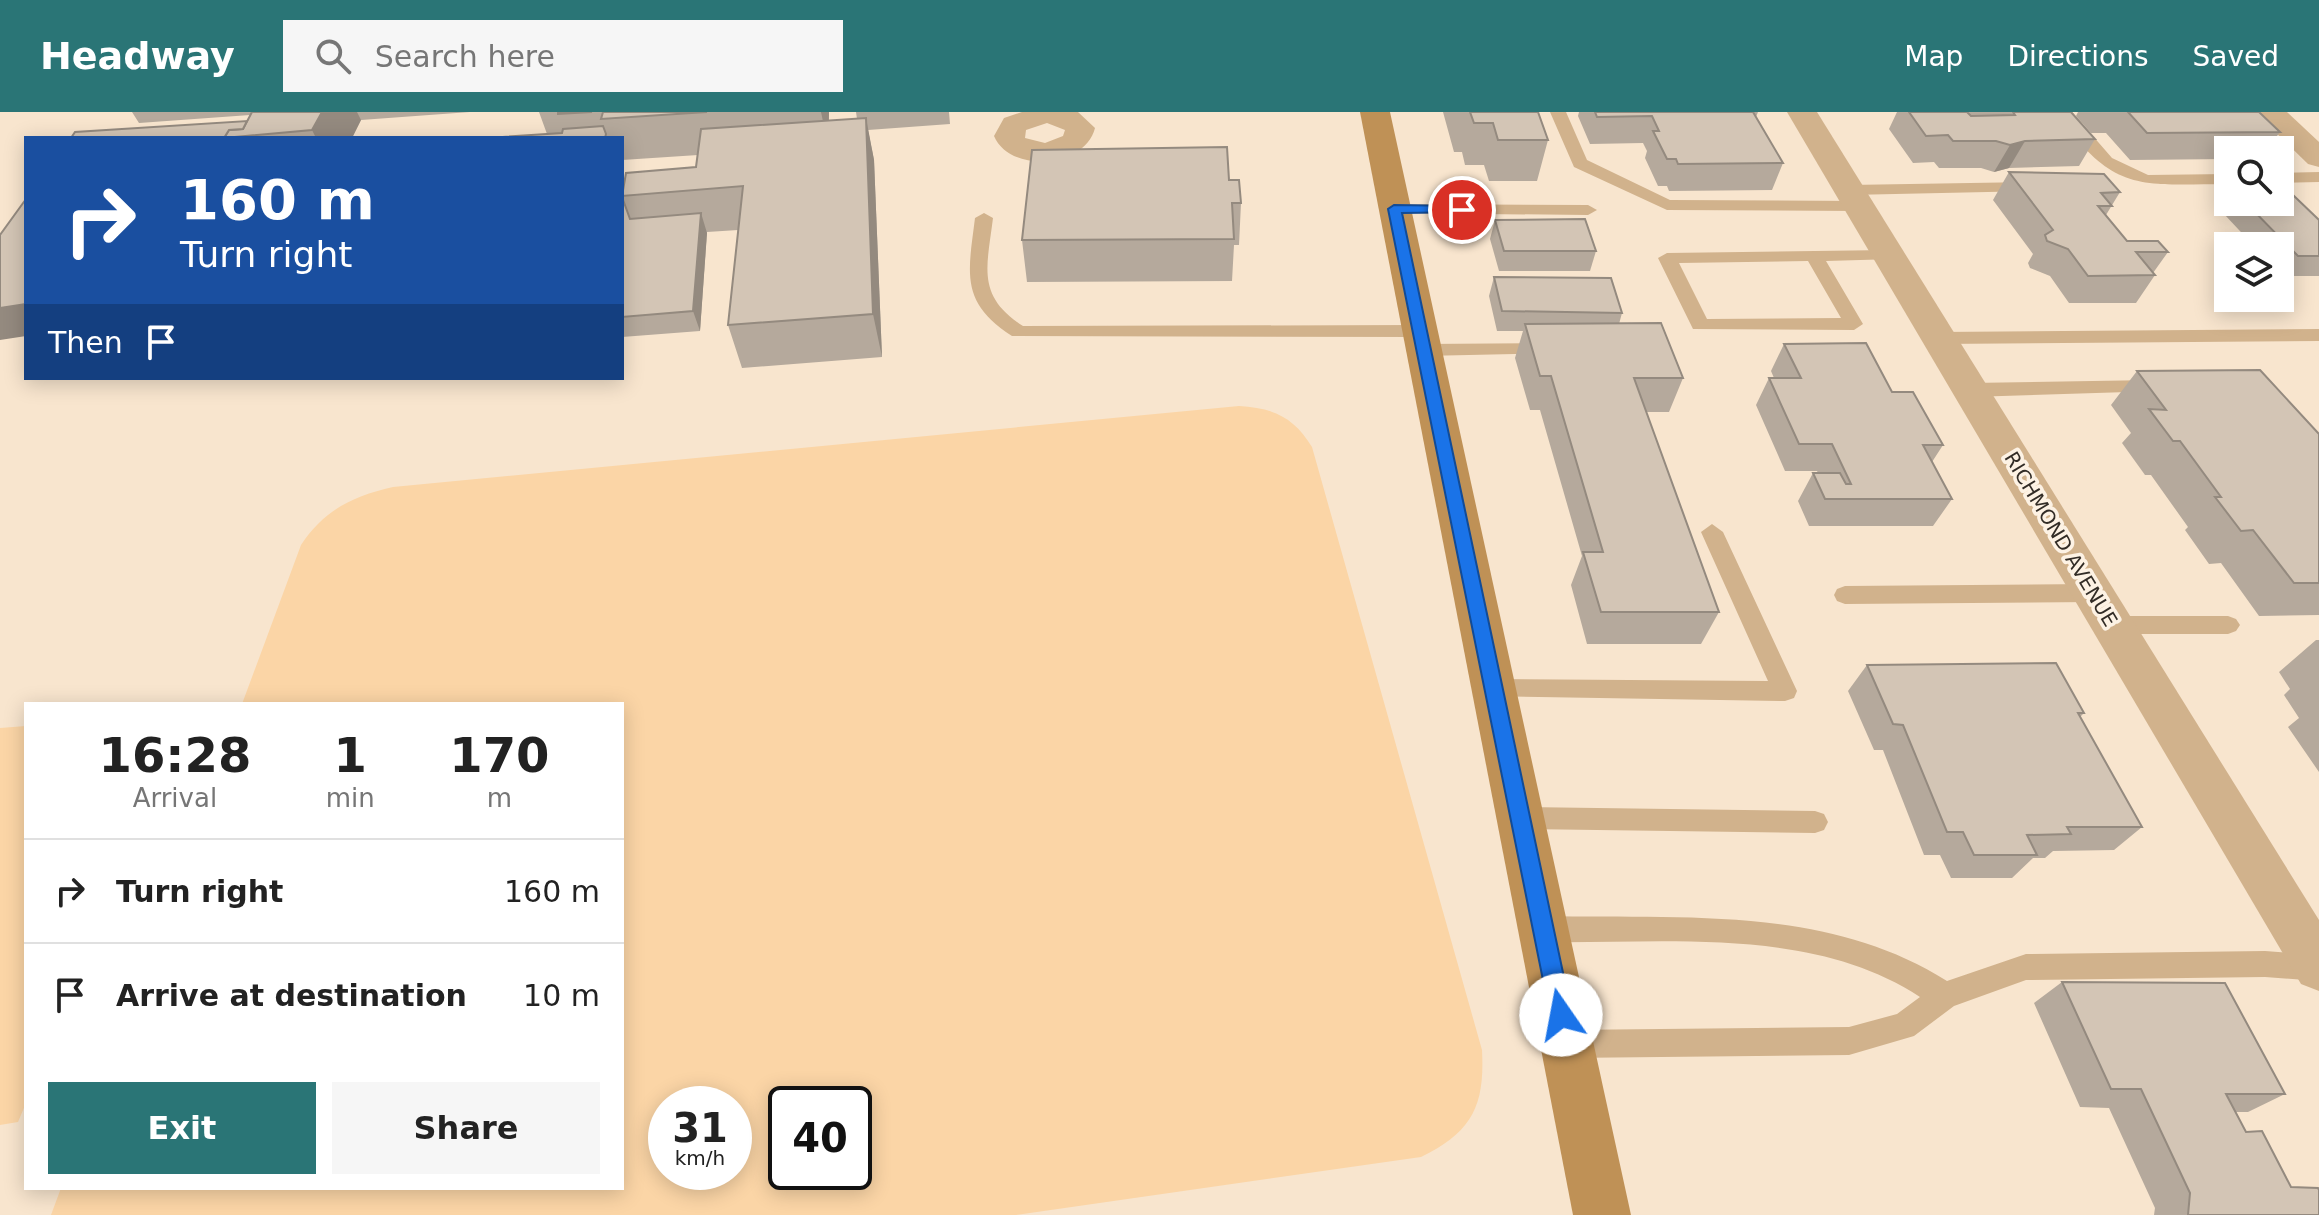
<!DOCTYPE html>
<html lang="en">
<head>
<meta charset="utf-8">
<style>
	body { margin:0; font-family:"DejaVu Sans",sans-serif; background:#f6f6f6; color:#222; height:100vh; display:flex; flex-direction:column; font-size:30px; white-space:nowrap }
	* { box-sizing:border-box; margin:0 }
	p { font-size:26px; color:#767676 }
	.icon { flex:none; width:44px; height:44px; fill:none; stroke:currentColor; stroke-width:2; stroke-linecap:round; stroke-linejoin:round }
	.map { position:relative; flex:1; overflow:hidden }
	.panel { position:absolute; left:24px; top:590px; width:600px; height:488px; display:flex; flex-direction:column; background:#fff; border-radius:0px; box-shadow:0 4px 20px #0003 }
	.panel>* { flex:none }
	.hud { position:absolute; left:24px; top:24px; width:600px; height:244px; border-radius:0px; box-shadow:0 4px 20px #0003; background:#1a4fa0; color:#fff; overflow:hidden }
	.buttons { position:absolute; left:2214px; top:24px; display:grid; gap:16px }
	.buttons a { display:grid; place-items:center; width:80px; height:80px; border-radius:0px; background:#fff; box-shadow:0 4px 20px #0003; font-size:40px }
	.speed { position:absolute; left:648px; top:974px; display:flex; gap:16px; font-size:40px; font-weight:700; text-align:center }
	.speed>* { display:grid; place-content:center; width:104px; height:104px; border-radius:50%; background:#fff; box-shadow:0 4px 20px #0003; line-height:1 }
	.speed small { font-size:20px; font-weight:400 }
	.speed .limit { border:4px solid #111; border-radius:12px; background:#fff; color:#111 }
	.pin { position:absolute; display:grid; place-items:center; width:68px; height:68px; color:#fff; margin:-34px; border:4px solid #fff; border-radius:50%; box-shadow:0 2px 8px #0007 }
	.me { position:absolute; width:88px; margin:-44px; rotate:348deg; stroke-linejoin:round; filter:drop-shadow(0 0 6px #0008) }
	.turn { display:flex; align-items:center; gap:28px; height:168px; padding:0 24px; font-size:36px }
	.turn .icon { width:104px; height:104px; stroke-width:2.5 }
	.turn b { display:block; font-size:56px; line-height:68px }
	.then { display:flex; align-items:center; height:76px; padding:0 24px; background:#0003; gap:16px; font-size:30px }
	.eta { display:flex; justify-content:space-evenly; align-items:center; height:136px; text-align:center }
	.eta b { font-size:48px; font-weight:700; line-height:56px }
	.action { display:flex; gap:16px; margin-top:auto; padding:16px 24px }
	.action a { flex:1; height:92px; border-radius:0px; background:#2a7576; color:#fff; font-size:32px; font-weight:700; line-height:92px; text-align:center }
	.action a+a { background:#f6f6f6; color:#222 }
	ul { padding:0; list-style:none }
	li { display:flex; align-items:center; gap:24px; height:104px; padding:0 24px; border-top:2px solid #e0e0e0 }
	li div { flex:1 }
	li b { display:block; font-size:30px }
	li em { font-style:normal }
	header { display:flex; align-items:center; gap:48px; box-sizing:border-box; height:112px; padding:0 40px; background:#2a7576; color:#fff }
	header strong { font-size:38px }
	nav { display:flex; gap:44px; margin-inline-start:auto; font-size:28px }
	.search { width:560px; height:72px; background:#f6f6f6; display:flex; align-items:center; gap:20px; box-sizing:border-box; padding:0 28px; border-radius:0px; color:#767676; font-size:30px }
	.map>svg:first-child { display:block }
</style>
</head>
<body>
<header>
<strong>Headway</strong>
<div class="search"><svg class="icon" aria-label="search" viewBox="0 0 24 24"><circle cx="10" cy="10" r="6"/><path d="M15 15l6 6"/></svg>Search here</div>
<nav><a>Map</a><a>Directions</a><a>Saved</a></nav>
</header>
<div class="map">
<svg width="2319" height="1103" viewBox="0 0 2319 1103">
	<rect width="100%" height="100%" fill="#fdf2e4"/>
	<!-- built -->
	<path fill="#f8e5ce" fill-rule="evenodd" d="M0,0H2319V1103H0ZM26,26H622V266H26ZM2228,38H2280V90H2228ZM2228,134H2280V186H2228ZM26,592H622V1076H26ZM666,992H734V1060H666ZM786,992H854V1060H786Z"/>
	<!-- green -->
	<g fill="#fbd5a6" fill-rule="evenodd">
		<path d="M1239,294C1273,296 1294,305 1312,335L1482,938C1485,994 1472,1020 1421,1045L1016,1103H51L61,1076H622V592H242L301,433C324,398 353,384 393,375ZM734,992V1060H666V992ZM854,992V1060H786V992Z"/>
		<path d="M26,614V991L18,1010L0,1013V616Z"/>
	</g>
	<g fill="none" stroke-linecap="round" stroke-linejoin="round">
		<!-- lane -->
		<g fill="#d1b28c" fill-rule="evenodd">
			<path d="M1550,0H1566L1587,48L1670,88L1859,89L1868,94L1859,99L1667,98L1574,55Z"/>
			<path d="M2055,0H2072L2112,46L2148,63L2228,62V72C2135,73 2114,80 2055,0Z"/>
			<path d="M2319,60V70L2280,71V61Z"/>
			<path d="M2031,70L2037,71V79L1849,83L1840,78L1849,73Z"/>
			<path d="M1394,92L1588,93L1597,98L1588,103L1388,101V93Z"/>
			<path d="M984,101L993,106C987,155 976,184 1023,214L1419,213L1429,219L1419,225L1012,224C960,190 968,162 975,106Z"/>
			<path d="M1889,138L1895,139V147L1826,149L1863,212L1854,218L1693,217L1658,146L1667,141ZM1808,149L1841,206L1707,207L1679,151Z"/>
			<path d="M2319,217V229L1939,232L1929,226L1939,220Z"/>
			<path d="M1549,231L1556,233L1559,237L1556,241L1423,244L1413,238L1423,232Z"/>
			<path d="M2153,268L2163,274L2160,279L1970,285L1960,278L1970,271Z"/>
			<path d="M1712,412L1723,420L1797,579L1794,586L1785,589L1484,584L1481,577L1484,570L1493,567L1768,569L1701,420Z"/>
			<path d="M2093,472L2101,475L2104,481L2101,487L2093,490L1845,492L1837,489L1834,483L1837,477L1845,474Z"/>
			<path d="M2112,504H2228L2236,507L2240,513L2236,519L2228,522H2112L2104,519L2100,513L2104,507Z"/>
			<path d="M1519,695L1815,699L1824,702L1828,710L1824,718L1815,721L1519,717L1510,714L1506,706L1510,698Z"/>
			<path d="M1543,804C1681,807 1826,793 1947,869L2026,842L2265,839L2319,843V869L2265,865L2026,868L1954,894L1914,924L1849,943L1566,946L1556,942L1551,932L1556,922L1566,918L1849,915L1897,902L1920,885C1812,814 1666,832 1543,830L1533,826L1529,817L1533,808Z"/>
		</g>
		<!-- street -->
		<g fill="#d1b28c" fill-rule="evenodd">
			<path d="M1022,0H1078L1095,16C1085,56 1010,62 994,24L1004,6ZM1047,11L1065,18L1063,24L1045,31L1025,26L1026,18Z"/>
			<path d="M1787,0H1817L2319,808V879L2301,872Z"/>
			<path d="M2255,0H2287L2319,30V55L2308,52Z"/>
		</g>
		<!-- secondary -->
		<path fill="#bf9156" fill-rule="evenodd" d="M1360,0H1390L1631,1103H1573Z"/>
	</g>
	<!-- wall -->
	<g fill="#b5a99c">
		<path d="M132,0H470L361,8L352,26H71L247,9L250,3L139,11Z"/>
		<path d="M539,0H829V9L857,7L856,0H949L950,12L868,18L874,48L882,245L742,256L728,213L738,118L707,120L700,219L622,225V83L696,55L698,43L622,48V26H487L547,22Z"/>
		<path d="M1443,0H1538L1548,28L1537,69H1489L1484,53H1465L1462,40H1454Z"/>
		<path d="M1579,0H1758L1756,5L1783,51L1772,78L1669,79L1667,74H1658L1645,46L1647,39L1643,31L1590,32L1578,4Z"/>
		<path d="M1897,0H2071L2095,27L2079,54L2009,56L1994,60L1981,56H1939L1934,50L1913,51L1889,17Z"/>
		<path d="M2078,0H2259L2280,20L2266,38H2228V47L2130,48L2106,21H2091L2076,4Z"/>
		<path d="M2009,60L2120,80L2106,103L2127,129L2168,140L2153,161L2155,163L2136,191H2069L2050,164L2030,156L2028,151L2033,142L1993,88Z"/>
		<path d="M1229,68L1241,91L1239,133H1234L1232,169L1027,170L1022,128Z"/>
		<path d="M2234,90H2280L2319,108V164H2282L2280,162V134H2254L2224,102Z"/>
		<path d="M1495,108L1596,139L1590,159H1499L1490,127Z"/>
		<path d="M1494,165L1622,201L1619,212L1683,266L1669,300H1646L1719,500L1701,532H1587L1571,473L1582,444L1540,298H1530L1515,246L1523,219H1497L1489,184Z"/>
		<path d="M1784,232L1892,280L1943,333L1932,350L1952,387L1933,414H1809L1798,389L1813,361H1818L1817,359H1785L1756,293L1769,266H1774L1771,259Z"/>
		<path d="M2137,259L2319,322V503L2259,504L2221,451L2209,452L2185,418L2188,415L2151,363H2145L2122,331L2131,321L2111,293Z"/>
		<path d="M2316,528H2319V660L2288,615L2299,606L2284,583L2290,577L2279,560Z"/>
		<path d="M1867,553L2084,601L2080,605L2142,715L2114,738L2053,739L2045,746H2033L2012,766H1951L1940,743H1924L1883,638H1874L1848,579Z"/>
		<path d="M2062,870L2285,982L2248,1000H2235L2246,1020L2291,1075L2319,1103H2154L2155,1096L2109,996L2080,995L2034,891Z"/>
	</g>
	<!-- shaded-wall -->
	<g fill="#948a7f">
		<path d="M322,0H357L361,8L352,26H316L312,18Z"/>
		<path d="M821,0H829L828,33Z"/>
		<path d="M866,6L874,48L882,245L873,202Z"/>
		<path d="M2025,29L2009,56L1994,60L2010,33Z"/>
		<path d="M701,101L707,121L700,219L693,199Z"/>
		<path d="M26,192V224L0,228V196Z"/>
	</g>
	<!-- building -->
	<g fill="#d3c5b5" stroke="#948a7f" stroke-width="2">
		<path d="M252,0H322L312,18L224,26L229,18L243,17Z"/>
		<path d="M558,0H592L558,2Z"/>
		<path d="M603,0H707L601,7Z"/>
		<path d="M1470,0H1538L1548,28H1498L1493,11H1474Z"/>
		<path d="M1595,0H1753L1783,51L1678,52L1676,47H1667L1653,19H1659L1652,4L1597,5Z"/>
		<path d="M1909,0H1967L1971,4L2015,3L2013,0H2071L2095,27L2025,29L2010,33L1996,29H1953L1948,23L1926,24Z"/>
		<path d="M2128,0H2259L2280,20L2147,21Z"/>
		<path d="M866,6L873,202L728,213L743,74L622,84L626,61L696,55L701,17Z"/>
		<path d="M247,9L243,17L229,18L224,26H71L75,20Z"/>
		<path d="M603,14L606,22L605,26H487L562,21L563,17Z"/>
		<path d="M1227,35L1229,68H1239L1241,91H1232L1234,127L1022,128L1032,38Z"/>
		<path d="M2009,60L2104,62L2120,80L2101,81L2112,94H2098L2127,129H2158L2168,140H2136L2155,163L2088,164L2068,137L2047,129L2045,123L2053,118Z"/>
		<path d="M2280,83H2293L2319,108V144H2298L2245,90H2280Z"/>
		<path d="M622,85L630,107L701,101L693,199L622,205Z"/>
		<path d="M26,87V192L0,196V123Z"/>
		<path d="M1585,107L1596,139H1504L1495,108Z"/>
		<path d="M1494,165L1611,166L1622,201L1502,199Z"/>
		<path d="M1661,211L1683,266H1634L1719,500H1601L1583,440H1603L1551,264H1540L1525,212Z"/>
		<path d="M1866,231L1892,280H1913L1943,333H1923L1952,387H1825L1813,361H1840L1846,372H1851L1832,332H1799L1769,266H1801L1784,232Z"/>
		<path d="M2260,258L2319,322V471H2294L2253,418L2241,419L2215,385H2221L2180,329H2173L2149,297L2166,298L2137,259Z"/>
		<path d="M2056,551L2084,601H2078L2142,715H2067L2071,722L2027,723L2037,743H1974L1963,720H1947L1903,613L1893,612L1867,553Z"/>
		<path d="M2062,870L2225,871L2285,982H2226L2246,1020L2262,1019L2291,1075L2318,1076L2319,1078V1103H2188L2190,1081L2141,977H2111Z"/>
	</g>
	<!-- route -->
	<path fill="#1a73e8" stroke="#114b97" stroke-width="2" d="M1462,94L1467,95V100L1402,101L1572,903L1568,911L1561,914L1553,911L1550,903L1388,97L1394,93Z"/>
	<g text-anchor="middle" stroke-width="7" stroke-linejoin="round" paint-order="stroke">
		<!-- street labels -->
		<g font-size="20" fill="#322c26" stroke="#fdf2e4">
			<text transform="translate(2061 427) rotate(59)" y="7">RICHMOND AVENUE</text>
		</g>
	</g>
</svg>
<div class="buttons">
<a><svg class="icon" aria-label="search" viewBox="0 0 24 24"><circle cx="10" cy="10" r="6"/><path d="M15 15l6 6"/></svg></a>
<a><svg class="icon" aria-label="layers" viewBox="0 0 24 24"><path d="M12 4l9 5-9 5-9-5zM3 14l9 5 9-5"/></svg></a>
</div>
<div class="speed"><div>31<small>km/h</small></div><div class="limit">40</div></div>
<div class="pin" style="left:1462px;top:98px;background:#d93025"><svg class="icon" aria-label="arrive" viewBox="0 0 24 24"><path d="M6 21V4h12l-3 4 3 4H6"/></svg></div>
<svg class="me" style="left:1561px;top:903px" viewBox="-20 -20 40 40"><circle r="19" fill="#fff"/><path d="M0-13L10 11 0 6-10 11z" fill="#1a73e8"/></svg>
<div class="hud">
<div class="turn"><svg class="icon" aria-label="right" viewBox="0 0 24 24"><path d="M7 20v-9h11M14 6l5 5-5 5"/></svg><div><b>160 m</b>Turn right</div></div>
<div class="then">Then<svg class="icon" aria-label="arrive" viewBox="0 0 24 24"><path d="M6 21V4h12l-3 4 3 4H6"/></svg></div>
</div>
<section class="panel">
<div class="eta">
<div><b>16:28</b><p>Arrival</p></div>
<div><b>1</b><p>min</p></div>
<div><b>170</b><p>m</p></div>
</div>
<ul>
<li><svg class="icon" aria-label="right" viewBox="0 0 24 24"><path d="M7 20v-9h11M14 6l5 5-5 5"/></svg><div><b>Turn right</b></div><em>160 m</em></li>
<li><svg class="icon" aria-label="arrive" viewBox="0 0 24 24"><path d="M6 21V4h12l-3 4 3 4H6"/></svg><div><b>Arrive at destination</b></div><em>10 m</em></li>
</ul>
<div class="action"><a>Exit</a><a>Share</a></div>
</section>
</div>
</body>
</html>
